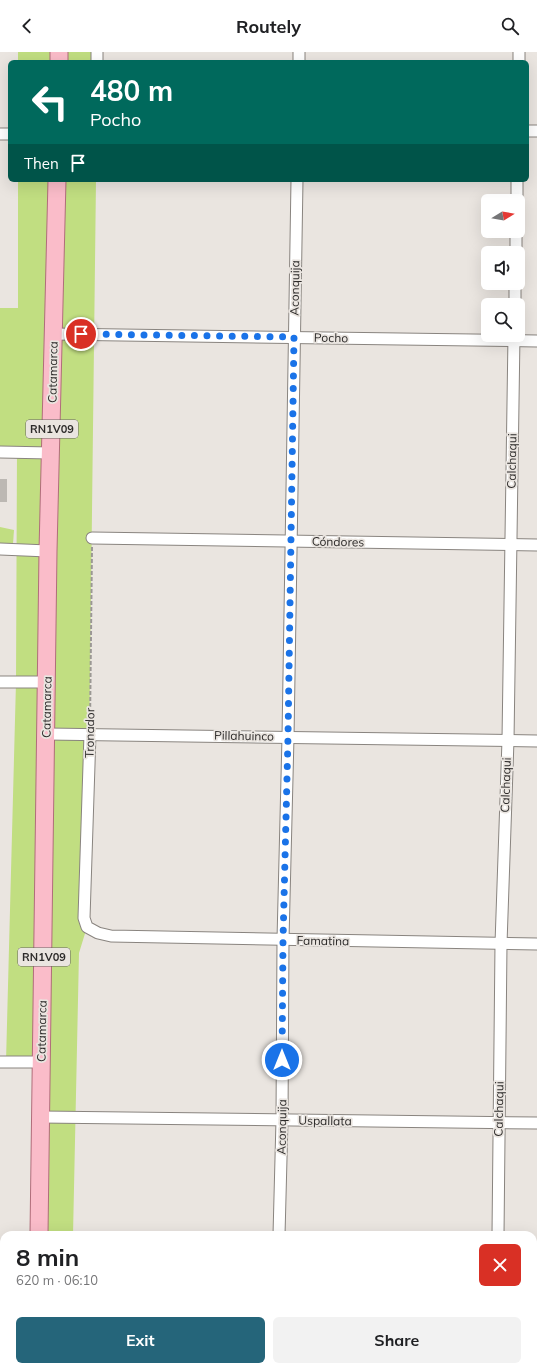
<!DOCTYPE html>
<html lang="en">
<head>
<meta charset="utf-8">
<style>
	body { margin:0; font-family:Mulish,sans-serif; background:#f2f2f2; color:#202124; height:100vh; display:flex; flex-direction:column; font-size:15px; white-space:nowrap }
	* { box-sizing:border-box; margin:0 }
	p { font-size:13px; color:#757577 }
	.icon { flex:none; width:22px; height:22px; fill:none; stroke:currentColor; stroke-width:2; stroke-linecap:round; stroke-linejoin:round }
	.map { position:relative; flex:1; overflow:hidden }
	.details { position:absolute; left:0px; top:1179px; width:537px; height:140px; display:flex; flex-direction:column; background:#fff; border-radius:12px 12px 0 0; box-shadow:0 4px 16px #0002 }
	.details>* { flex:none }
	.banner { position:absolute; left:8px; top:8px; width:521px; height:122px; border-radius:6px; box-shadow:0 4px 16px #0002; background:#00695c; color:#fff; overflow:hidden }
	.needle { width:26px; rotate:79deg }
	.buttons { position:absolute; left:481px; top:142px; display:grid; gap:8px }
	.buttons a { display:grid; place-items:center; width:44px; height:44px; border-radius:6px; background:#fff; box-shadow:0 4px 16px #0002; font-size:20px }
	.pin { position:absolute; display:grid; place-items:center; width:34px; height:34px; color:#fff; margin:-17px; border:2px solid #fff; border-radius:50%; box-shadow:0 1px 4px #0007 }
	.me { position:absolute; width:44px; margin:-22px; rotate:0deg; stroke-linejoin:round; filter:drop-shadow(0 0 3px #0008) }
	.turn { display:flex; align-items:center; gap:14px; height:84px; padding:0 16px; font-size:18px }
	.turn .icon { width:52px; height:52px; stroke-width:2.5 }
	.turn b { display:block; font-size:28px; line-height:34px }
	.then { display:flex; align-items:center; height:38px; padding:0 16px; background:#0003; gap:8px; font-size:15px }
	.round { display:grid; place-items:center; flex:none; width:42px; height:42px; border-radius:6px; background:#f2f2f2 }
	.head { display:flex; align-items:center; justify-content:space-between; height:68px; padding:0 16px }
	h1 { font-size:24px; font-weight:700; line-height:30px }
	.primary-button { display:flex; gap:8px; margin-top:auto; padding:8px 16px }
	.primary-button a { flex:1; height:46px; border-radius:6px; background:#25657a; color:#fff; font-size:16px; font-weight:700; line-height:46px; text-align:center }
	.primary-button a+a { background:#f2f2f2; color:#202124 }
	header { display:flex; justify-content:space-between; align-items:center; height:52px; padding:0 16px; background:#fff; font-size:18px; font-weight:700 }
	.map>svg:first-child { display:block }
</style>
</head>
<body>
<header><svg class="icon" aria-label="back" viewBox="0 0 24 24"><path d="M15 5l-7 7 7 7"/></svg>Routely<svg class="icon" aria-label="search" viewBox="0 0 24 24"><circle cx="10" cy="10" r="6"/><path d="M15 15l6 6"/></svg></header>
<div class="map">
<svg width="537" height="1319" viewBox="0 0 537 1319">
	<rect width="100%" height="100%" fill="#eae5e0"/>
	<!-- green -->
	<g fill="#c1de81">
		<rect x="18" y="0" width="79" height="10"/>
		<path d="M18,128H96L87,875L79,901L73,1183H39L42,1011L6,1010L16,630L17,397L0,396V256H18Z"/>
		<path d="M0,475L14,478L13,492L0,491Z"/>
	</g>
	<!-- building -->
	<rect fill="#bcb8b3" x="0" y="427" width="7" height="23"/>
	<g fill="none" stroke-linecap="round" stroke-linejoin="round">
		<!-- street casing -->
		<g stroke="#89847f" stroke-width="13">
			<g id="street">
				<path d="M97,10V0"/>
				<path d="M299,10V0"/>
				<path d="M519,10V0"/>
				<path d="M527,79H537"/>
				<path d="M0,82H10"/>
				<path d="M517,149V128"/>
				<path d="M516,201V179"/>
				<path d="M515,253V231"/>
				<path d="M54,282L537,289"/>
				<path d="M0,400L51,401"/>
				<path d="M92,486L537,493"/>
				<path d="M0,497L48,499"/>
				<path d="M0,630H47"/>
				<path d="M47,682L537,689"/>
				<path d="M90,682L84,866L87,875L98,881L111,884L537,892"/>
				<path d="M0,1010H42"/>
				<path d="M41,1065L537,1071"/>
				<path d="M279,1183L282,1068L283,888L288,685L297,128"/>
				<path d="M498,1183L501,892L508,688L514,283"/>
				<path d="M533,1254H537"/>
				<path d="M277,1319V1315"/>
				<path d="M495,1319V1315"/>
			</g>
		</g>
		<!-- primary casing -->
		<g stroke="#b06d7a" stroke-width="19">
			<g id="primary">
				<path d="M59,10V0"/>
				<path d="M39,1183L48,499L57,128"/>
				<path d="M37,1319V1315"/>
			</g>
		</g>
		<!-- path -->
		<path stroke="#9b9894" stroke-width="2" stroke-dasharray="4 2" stroke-linecap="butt" d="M90,673L92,495"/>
		<!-- street -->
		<use href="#street" stroke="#fff" stroke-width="11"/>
		<!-- primary -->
		<use href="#primary" stroke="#fabcc9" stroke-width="17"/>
	</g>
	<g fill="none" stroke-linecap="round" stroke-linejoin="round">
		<!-- route -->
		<path stroke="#1a73e8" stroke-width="7" stroke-dasharray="0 12.6" d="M81,282L294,285L288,685L283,888L282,1008"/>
	</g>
	<g text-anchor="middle" stroke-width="3.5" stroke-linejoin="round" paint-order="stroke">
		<!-- shield labels -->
		<g fill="#eae5e0" stroke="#666361" stroke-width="1">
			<rect x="26" y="368" width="52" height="18" rx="3"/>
			<rect x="18" y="896" width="52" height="18" rx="3"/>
		</g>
		<g font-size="11" font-weight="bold" fill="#2d2b2a">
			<text x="52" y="381">RN1V09</text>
			<text x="44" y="909">RN1V09</text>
		</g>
		<!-- street labels -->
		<g font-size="12" fill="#2d2b2a" stroke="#eae5e0">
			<text transform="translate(295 236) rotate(-89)" y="4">Aconquija</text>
			<text transform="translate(331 286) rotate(1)" y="4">Pocho</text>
			<text transform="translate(53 320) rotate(-89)" y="4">Catamarca</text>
			<text transform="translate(512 409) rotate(-89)" y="4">Calchaqui</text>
			<text transform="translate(338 490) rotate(1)" y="4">Cóndores</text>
			<text transform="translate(47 655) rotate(-89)" y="4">Catamarca</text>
			<text transform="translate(90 681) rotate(-89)" y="4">Tronador</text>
			<text transform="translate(244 684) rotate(1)" y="4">Pillahuinco</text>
			<text transform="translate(506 733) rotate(-88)" y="4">Calchaqui</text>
			<text transform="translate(323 889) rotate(1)" y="4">Famatina</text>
			<text transform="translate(42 979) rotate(-89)" y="4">Catamarca</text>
			<text transform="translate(499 1057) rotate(-89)" y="4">Calchaqui</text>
			<text transform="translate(325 1069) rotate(1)" y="4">Uspallata</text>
			<text transform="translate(282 1075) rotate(-89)" y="4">Aconquija</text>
		</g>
	</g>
</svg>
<div class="buttons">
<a><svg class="needle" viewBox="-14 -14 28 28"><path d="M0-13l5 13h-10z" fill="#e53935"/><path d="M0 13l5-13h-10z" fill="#757577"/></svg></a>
<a><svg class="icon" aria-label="sound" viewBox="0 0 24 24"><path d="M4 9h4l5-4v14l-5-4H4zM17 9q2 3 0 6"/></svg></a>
<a><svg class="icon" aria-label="search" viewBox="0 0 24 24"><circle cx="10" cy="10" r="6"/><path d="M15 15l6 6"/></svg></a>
</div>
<div class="pin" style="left:81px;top:282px;background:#d93025"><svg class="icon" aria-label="arrive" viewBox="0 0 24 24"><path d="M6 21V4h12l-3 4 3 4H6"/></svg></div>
<svg class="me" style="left:282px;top:1008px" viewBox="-20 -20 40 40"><circle r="17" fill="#1a73e8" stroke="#fff" stroke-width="3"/><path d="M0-11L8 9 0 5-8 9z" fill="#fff"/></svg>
<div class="banner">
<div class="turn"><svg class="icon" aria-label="left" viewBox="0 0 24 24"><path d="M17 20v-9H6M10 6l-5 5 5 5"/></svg><div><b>480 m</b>Pocho</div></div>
<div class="then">Then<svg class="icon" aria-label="arrive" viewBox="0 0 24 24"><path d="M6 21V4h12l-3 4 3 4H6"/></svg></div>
</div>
<section class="details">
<div class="head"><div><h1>8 min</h1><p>620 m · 06:10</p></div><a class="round" style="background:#d93025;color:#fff"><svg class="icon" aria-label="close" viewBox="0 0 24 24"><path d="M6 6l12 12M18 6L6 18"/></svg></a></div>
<div class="primary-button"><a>Exit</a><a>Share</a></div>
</section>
</div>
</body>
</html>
